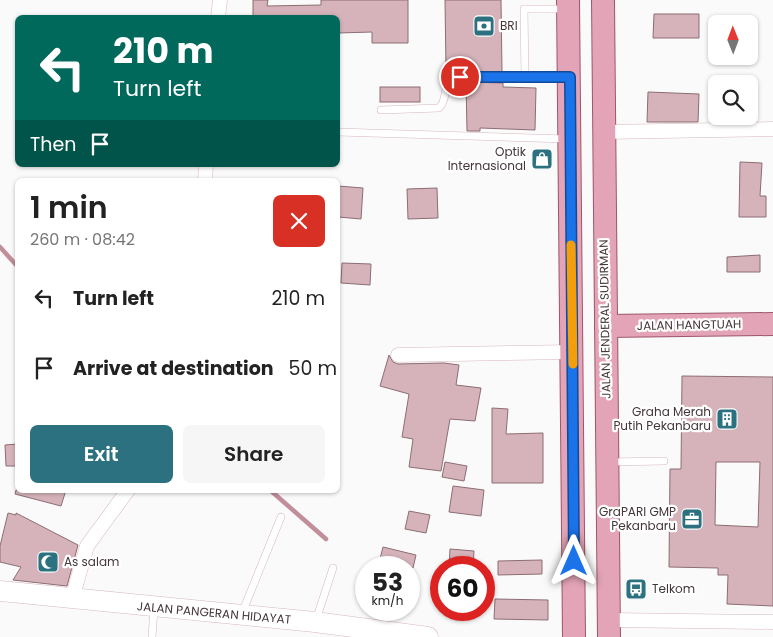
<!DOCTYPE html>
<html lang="en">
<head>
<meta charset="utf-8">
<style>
	body { margin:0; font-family:Poppins,sans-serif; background:#f6f6f6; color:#222; height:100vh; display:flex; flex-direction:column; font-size:19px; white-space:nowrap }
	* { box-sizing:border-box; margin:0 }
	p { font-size:16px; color:#767676 }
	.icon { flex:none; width:28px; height:28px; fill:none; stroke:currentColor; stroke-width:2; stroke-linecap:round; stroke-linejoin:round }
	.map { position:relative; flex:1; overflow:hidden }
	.drawer { position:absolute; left:15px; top:178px; width:325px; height:315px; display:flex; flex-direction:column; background:#fff; border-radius:8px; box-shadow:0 1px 4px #0004 }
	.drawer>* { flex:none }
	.hud { position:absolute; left:15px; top:15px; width:325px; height:152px; border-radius:8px; box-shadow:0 1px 4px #0004; background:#00695c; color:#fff; overflow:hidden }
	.needle { width:32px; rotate:359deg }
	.controls { position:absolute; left:708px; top:15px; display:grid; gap:10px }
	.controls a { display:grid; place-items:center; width:50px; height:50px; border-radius:8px; background:#fff; box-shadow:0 1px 4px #0004; font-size:25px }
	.speed { position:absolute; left:355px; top:556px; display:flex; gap:10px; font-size:25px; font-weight:700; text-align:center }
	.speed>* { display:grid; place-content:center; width:65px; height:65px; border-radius:50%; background:#fff; box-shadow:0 1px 4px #0004; line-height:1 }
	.speed small { font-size:12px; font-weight:400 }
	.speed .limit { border:8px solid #d22; background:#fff; color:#111 }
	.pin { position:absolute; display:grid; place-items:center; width:42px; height:42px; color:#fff; margin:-21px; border:2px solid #fff; border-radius:50%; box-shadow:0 1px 5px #0007 }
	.me { position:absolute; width:55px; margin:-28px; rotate:0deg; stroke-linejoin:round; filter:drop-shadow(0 0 4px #0008) }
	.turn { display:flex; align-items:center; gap:18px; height:105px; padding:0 15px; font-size:22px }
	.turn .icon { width:65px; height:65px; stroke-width:2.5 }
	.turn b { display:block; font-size:35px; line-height:42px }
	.then { display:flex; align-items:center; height:48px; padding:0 15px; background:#0003; gap:10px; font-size:19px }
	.round { display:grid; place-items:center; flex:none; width:52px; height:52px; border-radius:8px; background:#f6f6f6 }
	.headline { display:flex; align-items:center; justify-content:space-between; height:85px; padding:0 15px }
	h1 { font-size:30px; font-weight:600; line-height:38px }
	.action { display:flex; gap:10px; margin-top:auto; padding:10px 15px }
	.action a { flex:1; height:58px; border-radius:8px; background:#2b717f; color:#fff; font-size:20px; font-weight:600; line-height:58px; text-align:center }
	.action a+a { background:#f6f6f6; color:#222 }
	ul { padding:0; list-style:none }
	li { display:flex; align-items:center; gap:15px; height:70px; padding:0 15px }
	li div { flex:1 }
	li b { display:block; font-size:19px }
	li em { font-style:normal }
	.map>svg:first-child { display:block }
</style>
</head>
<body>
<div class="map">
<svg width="773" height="637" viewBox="0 0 773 637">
	<rect width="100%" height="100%" fill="#fafafa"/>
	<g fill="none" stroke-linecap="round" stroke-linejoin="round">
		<!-- stream -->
		<g stroke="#c18e9a" stroke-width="4.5">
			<path d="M0,247L18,267"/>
			<path d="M270,490L326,539"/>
		</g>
	</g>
	<!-- building -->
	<g fill="#d6b3bb" stroke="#8c6d74" fill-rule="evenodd">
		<path d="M253,0H268L267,6L321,5V0H408V43H372V32L338,33V18H253Z"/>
		<path d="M445,0H501L502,72H466V69H446Z"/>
		<path d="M654,14H699V38H653Z"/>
		<path d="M466,82L503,83V87L536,88L535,130L480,128V131H467Z"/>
		<rect x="380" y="87" width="40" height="15"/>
		<path d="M648,92L699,94L698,122H647Z"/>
		<path d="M740,162L762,163L760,196H766V217H739Z"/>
		<path d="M338,186L363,188L361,219L338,217Z"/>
		<path d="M437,188L438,218L408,219L407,189Z"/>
		<path d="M760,255V272H727V257Z"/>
		<path d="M342,263L371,264L370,285L341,283Z"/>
		<path d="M389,355L393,362L398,364L444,363L459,365L456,385L481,388L475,421L450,419L441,471L409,467L413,439L402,437L409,394L380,386Z"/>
		<path d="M682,376L773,377V606L727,604L728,575H718V568L669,567L670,469H681ZM716,462H760L758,527L715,525Z"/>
		<path d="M492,408L508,409L506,434L543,433V483H492Z"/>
		<path d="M18,444V466H6L5,445Z"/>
		<path d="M445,462L467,466L464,481L442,477Z"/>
		<path d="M453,486L484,490L481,516L449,512Z"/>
		<path d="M16,490H66L61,506L15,494Z"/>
		<path d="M409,511L430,515L426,533L405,529Z"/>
		<path d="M8,513L16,515V513L78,545L67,586L13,580L21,567L0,562V546Z"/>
		<path d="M383,547L416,555L413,568H396L379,563Z"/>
		<path d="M450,549L474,551L473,568H449Z"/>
		<path d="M542,560V574L498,575V561Z"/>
		<path d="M495,599L548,600V620L494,619Z"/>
	</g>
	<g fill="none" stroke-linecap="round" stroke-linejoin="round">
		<!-- service casing -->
		<g stroke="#d9b6be" stroke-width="8">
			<g id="service">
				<path d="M565,9H524L525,78L567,77"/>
				<path d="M381,110L439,108C449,99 441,84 455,77L525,78"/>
				<path d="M338,132L567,139"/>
				<path d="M610,462L664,461"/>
				<path d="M242,613L281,517"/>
				<path d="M316,620L333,568"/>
				<path d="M152,637L154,608"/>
			</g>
		</g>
		<!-- minor casing -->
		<g stroke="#d9b6be" stroke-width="15">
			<g id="minor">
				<path d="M218,18L220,0"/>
				<path d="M604,132L773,129"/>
				<path d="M205,180L206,165"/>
				<path d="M398,355L573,352"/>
				<path d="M72,599L87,546L128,490"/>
				<path d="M609,620L773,622"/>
			</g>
		</g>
		<!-- secondary casing -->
		<g stroke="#d9b6be" stroke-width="21">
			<path id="secondary" d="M0,591L315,622L428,637"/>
		</g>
		<!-- primary casing -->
		<g stroke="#9e566a" stroke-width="24">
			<g id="primary">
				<path d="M568,0L574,637"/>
				<path d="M603,0L609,637"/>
				<path d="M606,326L773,324"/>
			</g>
		</g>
		<!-- service -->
		<use href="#service" stroke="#fff" stroke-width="7"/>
		<!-- minor -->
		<use href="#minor" stroke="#fff" stroke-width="14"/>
		<!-- secondary -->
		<use href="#secondary" stroke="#fff" stroke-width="20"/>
		<!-- primary -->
		<use href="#primary" stroke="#e2a4b6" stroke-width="22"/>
	</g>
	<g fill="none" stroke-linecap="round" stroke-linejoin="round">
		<!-- route casing -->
		<g stroke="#114b97" stroke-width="12">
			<path id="route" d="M460,77H570L574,561"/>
		</g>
		<!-- route -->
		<use href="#route" stroke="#1a73e8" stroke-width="9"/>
		<!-- slow -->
		<path stroke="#f59e0b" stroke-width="9" d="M571,245L573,364"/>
	</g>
	<!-- icons -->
	<defs>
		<g id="bank-square" transform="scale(1.125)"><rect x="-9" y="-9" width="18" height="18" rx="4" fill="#2b717f" stroke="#fff"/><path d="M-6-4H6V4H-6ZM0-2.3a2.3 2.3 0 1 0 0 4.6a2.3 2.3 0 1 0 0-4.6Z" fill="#fff"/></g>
		<g id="shop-square" transform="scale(1.125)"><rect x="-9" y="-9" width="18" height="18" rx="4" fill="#2b717f" stroke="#fff"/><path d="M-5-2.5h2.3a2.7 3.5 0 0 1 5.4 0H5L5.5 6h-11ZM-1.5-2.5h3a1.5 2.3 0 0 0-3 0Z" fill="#fff"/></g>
		<g id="building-square" transform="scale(1.125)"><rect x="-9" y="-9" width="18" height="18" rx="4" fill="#2b717f" stroke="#fff"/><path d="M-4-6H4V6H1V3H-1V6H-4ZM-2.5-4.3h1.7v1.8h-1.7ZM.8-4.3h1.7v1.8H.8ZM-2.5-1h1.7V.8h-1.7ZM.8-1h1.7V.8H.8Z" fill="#fff"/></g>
		<g id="office-square" transform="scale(1.125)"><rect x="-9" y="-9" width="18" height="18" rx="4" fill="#2b717f" stroke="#fff"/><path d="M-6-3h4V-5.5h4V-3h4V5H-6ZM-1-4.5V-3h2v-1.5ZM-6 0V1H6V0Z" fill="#fff"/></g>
		<g id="mosque-square" transform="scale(1.125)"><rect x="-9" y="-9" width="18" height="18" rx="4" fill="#2b717f" stroke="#fff"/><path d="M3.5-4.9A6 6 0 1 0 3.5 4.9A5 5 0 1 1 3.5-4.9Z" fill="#fff"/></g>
		<g id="bus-square" transform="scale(1.125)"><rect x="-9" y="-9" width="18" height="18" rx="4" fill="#2b717f" stroke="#fff"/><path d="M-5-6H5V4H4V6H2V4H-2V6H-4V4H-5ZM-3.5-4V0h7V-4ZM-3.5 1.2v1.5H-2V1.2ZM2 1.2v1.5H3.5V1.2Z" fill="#fff"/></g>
	</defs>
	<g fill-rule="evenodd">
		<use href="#bank-square" x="484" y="26"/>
		<use href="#shop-square" x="542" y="159"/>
		<use href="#building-square" x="727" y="419"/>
		<use href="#office-square" x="692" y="519"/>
		<use href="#mosque-square" x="48" y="562"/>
		<use href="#bus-square" x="636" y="589"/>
	</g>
	<g text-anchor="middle" stroke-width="4.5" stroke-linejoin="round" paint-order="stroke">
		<!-- poi labels -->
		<g font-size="12" fill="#443639" stroke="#fff" text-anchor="start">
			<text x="500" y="30">BRI</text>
			<text x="526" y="156" text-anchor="end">Optik<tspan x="526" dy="14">Internasional</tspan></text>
			<text x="711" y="416" text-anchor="end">Graha Merah<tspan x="711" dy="14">Putih Pekanbaru</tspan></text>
			<text x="676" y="516" text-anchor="end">GraPARI GMP<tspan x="676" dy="14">Pekanbaru</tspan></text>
			<text x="64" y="566">As salam</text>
			<text x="652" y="593">Telkom</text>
		</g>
		<!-- street labels -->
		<g font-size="12" fill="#443639" stroke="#fff">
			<text transform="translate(605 319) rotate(-91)" y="4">JALAN JENDERAL SUDIRMAN</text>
			<text transform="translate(689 325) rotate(-1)" y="4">JALAN HANGTUAH</text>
			<text transform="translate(214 613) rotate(5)" y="4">JALAN PANGERAN HIDAYAT</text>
		</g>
	</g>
</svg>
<div class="controls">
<a><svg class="needle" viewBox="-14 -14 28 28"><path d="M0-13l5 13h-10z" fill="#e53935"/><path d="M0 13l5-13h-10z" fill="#767676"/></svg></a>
<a><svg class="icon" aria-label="search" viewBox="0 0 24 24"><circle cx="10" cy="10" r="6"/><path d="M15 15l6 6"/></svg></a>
</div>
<div class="speed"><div>53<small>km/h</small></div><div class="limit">60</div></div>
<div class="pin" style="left:460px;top:77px;background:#d93025"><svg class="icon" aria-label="arrive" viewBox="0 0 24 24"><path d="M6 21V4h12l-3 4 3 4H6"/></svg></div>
<svg class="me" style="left:574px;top:561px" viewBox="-20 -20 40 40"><path d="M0-17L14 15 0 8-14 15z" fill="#1a73e8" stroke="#fff" stroke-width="4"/></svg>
<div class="hud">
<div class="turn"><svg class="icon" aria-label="left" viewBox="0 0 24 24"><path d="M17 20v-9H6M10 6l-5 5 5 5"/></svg><div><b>210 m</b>Turn left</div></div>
<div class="then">Then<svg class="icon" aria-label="arrive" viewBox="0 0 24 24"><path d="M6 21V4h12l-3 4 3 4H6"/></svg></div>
</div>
<section class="drawer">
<div class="headline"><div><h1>1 min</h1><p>260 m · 08:42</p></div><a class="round" style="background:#d93025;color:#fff"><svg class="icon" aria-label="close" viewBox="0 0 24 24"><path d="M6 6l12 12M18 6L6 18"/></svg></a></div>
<ul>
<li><svg class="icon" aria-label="left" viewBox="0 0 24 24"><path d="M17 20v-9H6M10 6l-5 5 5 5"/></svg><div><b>Turn left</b></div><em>210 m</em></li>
<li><svg class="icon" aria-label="arrive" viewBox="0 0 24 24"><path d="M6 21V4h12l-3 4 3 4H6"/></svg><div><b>Arrive at destination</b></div><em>50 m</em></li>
</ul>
<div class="action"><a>Exit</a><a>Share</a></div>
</section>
</div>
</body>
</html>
